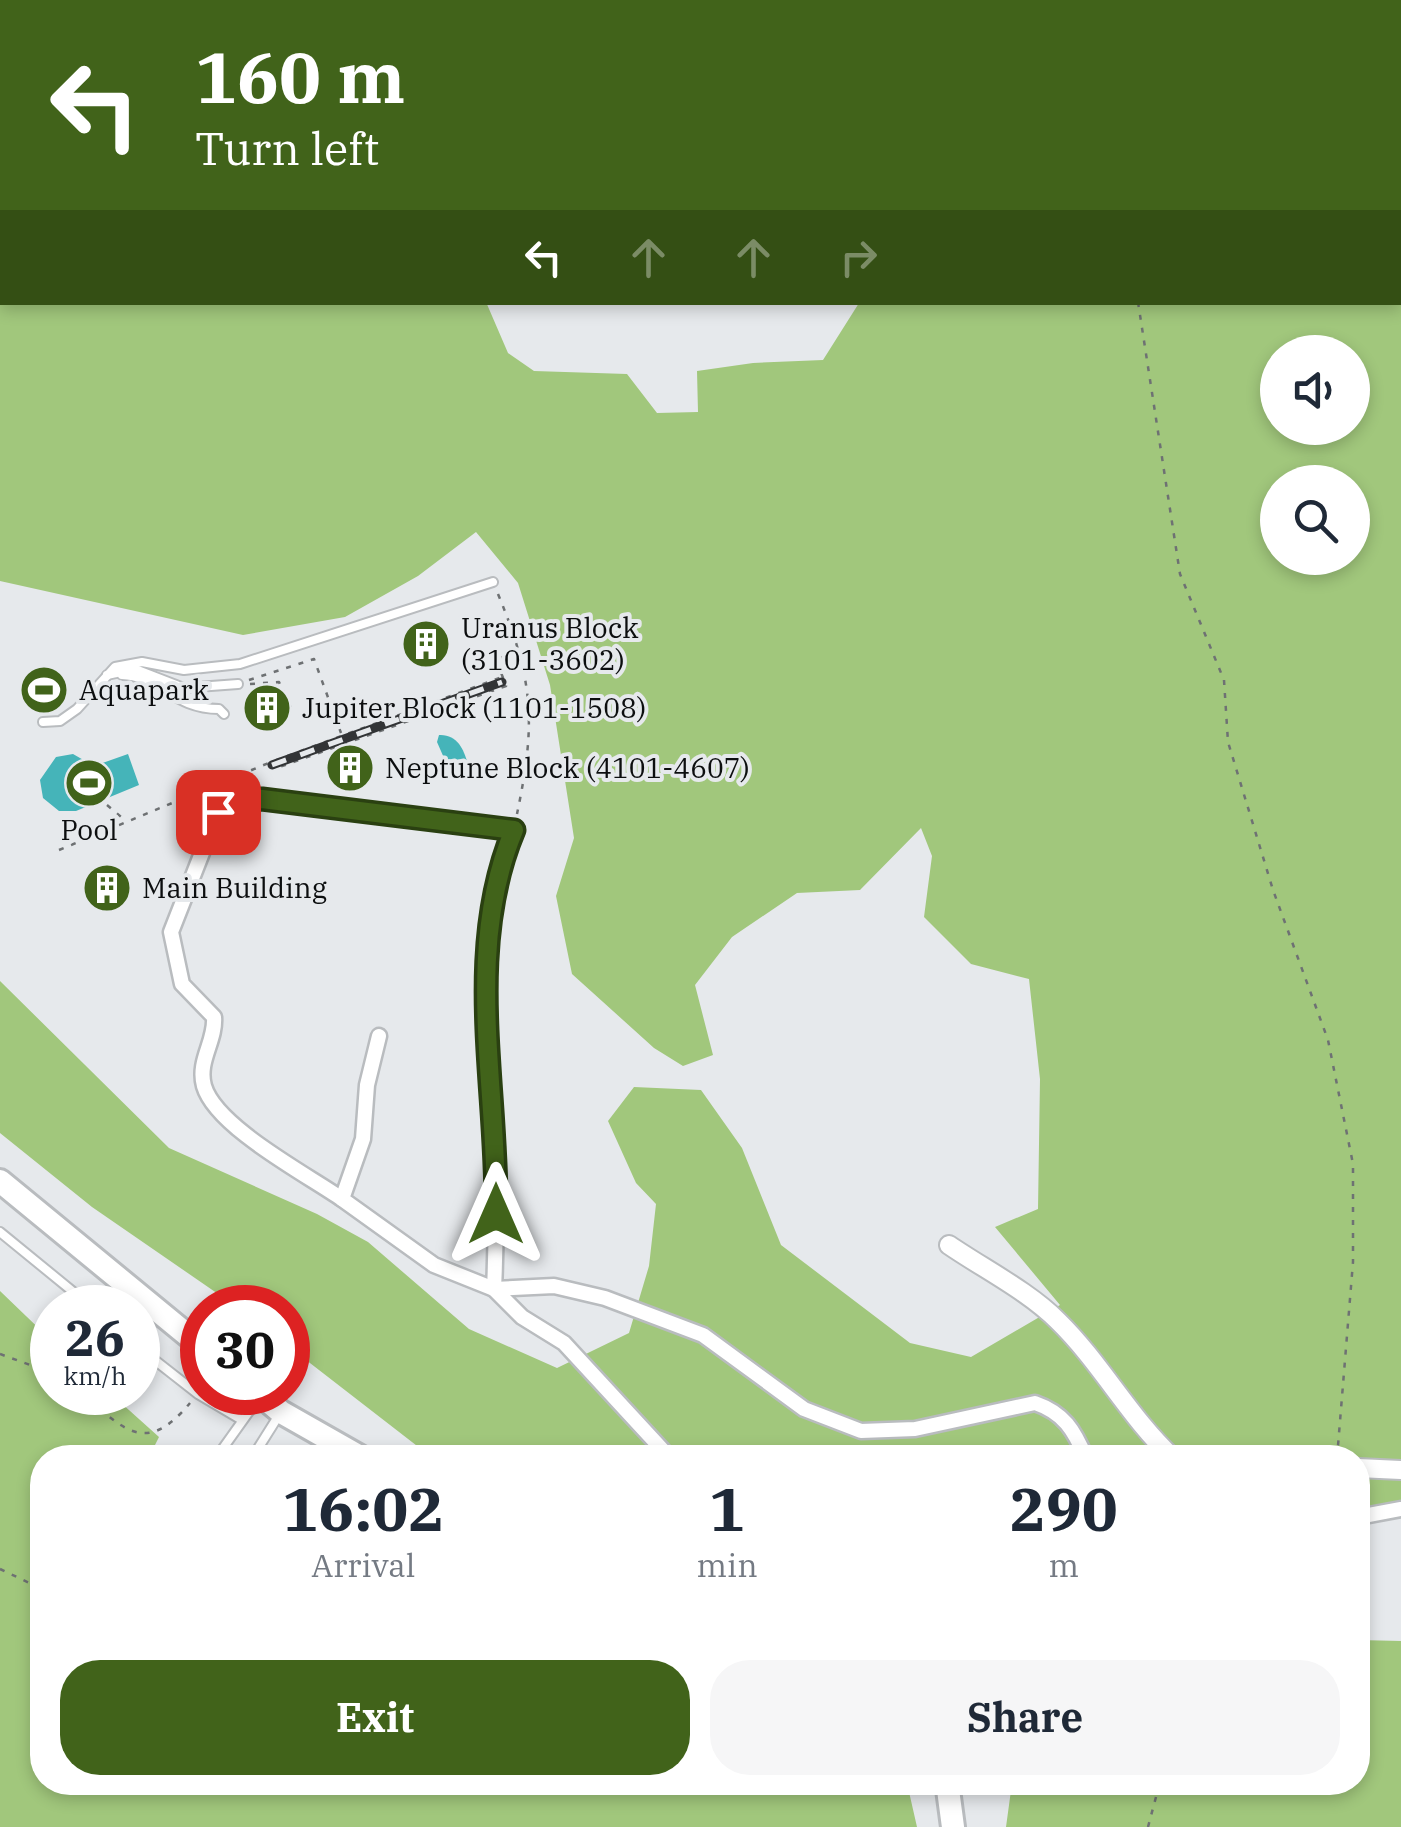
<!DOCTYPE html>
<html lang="en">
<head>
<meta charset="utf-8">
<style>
	body { margin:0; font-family:"IBM Plex Serif",serif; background:#f6f6f7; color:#1f2937; height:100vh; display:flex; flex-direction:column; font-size:38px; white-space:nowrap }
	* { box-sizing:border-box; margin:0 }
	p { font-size:32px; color:#747a83 }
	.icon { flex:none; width:55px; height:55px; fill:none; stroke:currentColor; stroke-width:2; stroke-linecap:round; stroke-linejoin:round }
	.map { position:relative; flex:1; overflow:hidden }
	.panel { position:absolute; left:30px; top:1445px; width:1340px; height:350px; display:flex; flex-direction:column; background:#fff; border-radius:40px; box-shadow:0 5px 15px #0003 }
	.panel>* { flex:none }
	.banner { position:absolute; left:0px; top:0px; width:1402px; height:305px; box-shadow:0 5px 15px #0003; background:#41631a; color:#fff; overflow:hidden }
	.controls { position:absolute; left:1260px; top:335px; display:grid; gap:20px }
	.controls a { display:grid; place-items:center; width:110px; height:110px; border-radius:50%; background:#fff; box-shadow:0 5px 15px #0003; font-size:50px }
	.speed { position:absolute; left:30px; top:1285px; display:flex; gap:20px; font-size:50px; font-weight:700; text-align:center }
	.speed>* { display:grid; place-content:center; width:130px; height:130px; border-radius:50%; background:#fff; box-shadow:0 5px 15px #0003; line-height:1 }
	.speed small { font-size:25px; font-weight:400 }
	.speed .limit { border:15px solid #d22; background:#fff; color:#111 }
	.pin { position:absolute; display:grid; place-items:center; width:85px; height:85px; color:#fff; margin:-42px; border-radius:20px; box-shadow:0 5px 15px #0006 }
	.me { position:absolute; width:110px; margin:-55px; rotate:0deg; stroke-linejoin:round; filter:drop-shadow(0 0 8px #0008) }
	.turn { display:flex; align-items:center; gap:35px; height:210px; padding:0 30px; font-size:45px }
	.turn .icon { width:130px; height:130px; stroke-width:2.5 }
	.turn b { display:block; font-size:70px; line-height:85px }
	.lanes { display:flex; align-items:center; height:95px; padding:0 30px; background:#0003; justify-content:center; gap:50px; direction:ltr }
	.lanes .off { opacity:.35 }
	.eta { display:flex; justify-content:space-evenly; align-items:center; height:170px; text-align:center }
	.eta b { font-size:60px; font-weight:700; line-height:70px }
	.action { display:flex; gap:20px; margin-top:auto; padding:20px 30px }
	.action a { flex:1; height:115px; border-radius:40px; background:#41631a; color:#fff; font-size:40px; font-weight:700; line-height:115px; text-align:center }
	.action a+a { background:#f6f6f7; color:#1f2937 }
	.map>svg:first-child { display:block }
</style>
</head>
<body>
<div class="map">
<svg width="1401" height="1827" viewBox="0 0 1401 1827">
	<rect width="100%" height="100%" fill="#e6e9ec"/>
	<!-- green -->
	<g fill="#a1c77c" fill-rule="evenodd">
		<path d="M0,0H1401V1502L1358,1510V1458H464L421,1449L288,1346V1308L237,1307L92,1207L0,1133V981L169,1148L317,1214L368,1242L469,1329L557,1368L629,1333L649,1266L656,1204L636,1183L608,1121L634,1087L701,1090L742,1148L781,1245L910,1343L971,1357L1060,1305L995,1227L1038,1209L1040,1079L1029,979L971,964L924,917L932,856L921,828L860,890L797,893L732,937L695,985L713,1055L683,1066L654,1048L572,974L556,896L574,838L550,685L518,583L476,532L418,576L345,617L243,635L0,581ZM2,2H1400V302L859,303L823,360L753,363L697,371L698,412L657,413L627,374L534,371L508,353L486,302H2ZM1278,352H1352V428H1278ZM1278,482H1352V558H1278Z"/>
		<path d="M0,1291L52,1341V1392L110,1393L159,1437L149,1457L42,1458V1782L907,1783L917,1827H0Z"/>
		<path d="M1358,1640L1401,1641V1827H1006L1012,1783L1358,1782Z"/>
	</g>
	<!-- water -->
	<g fill="#45b4b9">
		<path d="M37,670L65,689L51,710L23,691Z"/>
		<path d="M439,735C457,734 464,749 468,765L460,775L451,774L437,742Z"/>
		<path d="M73,754L94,766L128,754L139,785L76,811H59L43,798L40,780L56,757Z"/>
	</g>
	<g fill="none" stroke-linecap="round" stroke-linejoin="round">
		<!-- service casing -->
		<g stroke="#b9bcbf" stroke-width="12">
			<g id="service">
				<path d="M107,675L135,669L184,688L238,684"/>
				<path d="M122,675C158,676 174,709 219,709L224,714"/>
				<path d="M43,722L60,721L77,709L115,667L142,662L184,670L240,664L493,582"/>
				<path d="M0,1232L93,1308"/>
				<path d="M138,1347L198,1394L242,1420"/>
				<path d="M216,1458L258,1399"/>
				<path d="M252,1458L279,1415"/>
			</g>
		</g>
		<!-- minor casing -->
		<g stroke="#b9bcbf" stroke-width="19">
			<g id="minor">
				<path d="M379,1036L367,1085L363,1139L342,1199L434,1265L494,1289L554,1286L605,1298L703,1335L804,1409L861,1431L915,1429L1035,1403C1064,1413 1074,1430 1086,1458"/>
				<path d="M342,1199C306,1174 216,1127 204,1086C197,1061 216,1041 214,1017L182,984L171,932L218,812L232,799H262L514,830C477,916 488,1006 493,1096C496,1161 497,1225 494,1289L522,1317L564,1343L670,1458"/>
				<path d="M1358,1517L1401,1509"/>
			</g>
		</g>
		<!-- tertiary casing -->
		<g stroke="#b9bcbf" stroke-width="22">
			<g id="tertiary">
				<path d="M949,1245C984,1269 1028,1291 1058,1321C1101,1363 1129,1417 1173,1458"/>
				<path d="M1358,1468L1401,1470"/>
			</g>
		</g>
		<!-- primary casing -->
		<g stroke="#b9bcbf" stroke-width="28">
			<g id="primary">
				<path d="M0,1181L202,1347"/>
				<path d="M257,1392L281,1412L362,1458"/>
				<path d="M947,1782L953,1827"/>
			</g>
		</g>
		<!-- path -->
		<g stroke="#6e7173" stroke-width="2.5" stroke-dasharray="5 8" stroke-linecap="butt">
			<path d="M1085,2V0"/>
			<path d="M1167,2L1175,0"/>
			<path d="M1138,302L1180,574L1224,680L1228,742L1273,890L1328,1040L1353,1164V1262L1337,1458"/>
			<path d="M498,594C534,681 536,723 517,814"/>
			<path d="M249,680L314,659L341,733"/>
			<path d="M250,684L279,682L291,708"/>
			<path d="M272,764L274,769L506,686L496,659L519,652"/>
			<path d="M107,805L126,821"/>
			<path d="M59,850L271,762L502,677"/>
			<path d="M0,1354L52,1373"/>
			<path d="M80,1392C124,1429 145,1457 190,1403"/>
			<path d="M0,1569L42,1589"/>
			<path d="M1148,1827L1160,1782"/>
		</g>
		<!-- service -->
		<use href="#service" stroke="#fff" stroke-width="8"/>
		<!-- minor -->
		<use href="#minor" stroke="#fff" stroke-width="14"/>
		<!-- tertiary -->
		<use href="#tertiary" stroke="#fff" stroke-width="18"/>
		<!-- primary -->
		<use href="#primary" stroke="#fff" stroke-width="22"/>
		<!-- rail casing -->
		<g stroke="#323436" stroke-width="9">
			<path id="rail" d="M272,765L502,682"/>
		</g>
		<!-- rail -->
		<use href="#rail" stroke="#e6e9ec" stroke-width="5" stroke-dasharray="15" stroke-linecap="butt"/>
	</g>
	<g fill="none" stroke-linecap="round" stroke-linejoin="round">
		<!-- route casing -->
		<g stroke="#2a4011" stroke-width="25">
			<path id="route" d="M218,812L232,800L262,799L514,830C463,951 498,1088 496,1214"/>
		</g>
		<!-- route -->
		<use href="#route" stroke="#41631a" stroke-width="18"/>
	</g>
	<!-- icons -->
	<defs>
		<g id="building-disc" transform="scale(2.5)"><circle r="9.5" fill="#41631a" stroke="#e6e9ec"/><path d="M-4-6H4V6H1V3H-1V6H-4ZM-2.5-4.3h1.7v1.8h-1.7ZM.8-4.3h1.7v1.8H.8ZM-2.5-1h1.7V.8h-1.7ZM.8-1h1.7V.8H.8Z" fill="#fff"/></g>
		<g id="stadium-disc" transform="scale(2.5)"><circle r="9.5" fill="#41631a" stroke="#e6e9ec"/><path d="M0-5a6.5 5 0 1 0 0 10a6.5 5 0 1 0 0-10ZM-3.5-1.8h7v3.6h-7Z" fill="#fff"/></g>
	</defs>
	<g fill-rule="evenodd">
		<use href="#building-disc" x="426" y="644"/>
		<use href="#stadium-disc" x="44" y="690"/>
		<use href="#building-disc" x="267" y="708"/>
		<use href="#building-disc" x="350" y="768"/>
		<use href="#stadium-disc" x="89" y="783"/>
		<use href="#building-disc" x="107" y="888"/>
	</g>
	<g text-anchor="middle" stroke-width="8" stroke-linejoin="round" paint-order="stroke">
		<!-- poi labels -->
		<g font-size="28" fill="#0c0e0f" stroke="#e6e9ec" text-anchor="start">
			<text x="461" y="638">Uranus Block<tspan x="461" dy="32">(3101-3602)</tspan></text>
			<text x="79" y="700">Aquapark</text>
			<text x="302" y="718">Jupiter Block (1101-1508)</text>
			<text x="385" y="778">Neptune Block (4101-4607)</text>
			<text x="89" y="840" text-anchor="middle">Pool</text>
			<text x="142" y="898">Main Building</text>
		</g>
	</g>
</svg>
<div class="controls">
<a><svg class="icon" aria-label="sound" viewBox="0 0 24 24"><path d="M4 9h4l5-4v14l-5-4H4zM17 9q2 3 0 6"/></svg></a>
<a><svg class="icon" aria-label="search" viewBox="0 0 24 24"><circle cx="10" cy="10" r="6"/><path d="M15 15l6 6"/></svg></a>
</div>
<div class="speed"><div>26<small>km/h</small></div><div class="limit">30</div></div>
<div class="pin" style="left:218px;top:812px;background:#d93025"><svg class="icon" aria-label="arrive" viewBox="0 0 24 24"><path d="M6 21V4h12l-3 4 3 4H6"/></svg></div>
<svg class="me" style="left:496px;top:1214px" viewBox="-20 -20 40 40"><path d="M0-17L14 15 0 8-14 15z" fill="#41631a" stroke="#fff" stroke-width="4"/></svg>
<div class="banner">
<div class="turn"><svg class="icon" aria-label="left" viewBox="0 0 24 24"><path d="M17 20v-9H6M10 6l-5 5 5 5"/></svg><div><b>160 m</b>Turn left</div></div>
<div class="lanes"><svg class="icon" aria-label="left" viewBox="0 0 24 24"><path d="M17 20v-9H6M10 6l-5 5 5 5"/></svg><svg class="icon off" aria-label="ahead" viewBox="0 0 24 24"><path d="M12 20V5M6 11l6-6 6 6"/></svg><svg class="icon off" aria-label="ahead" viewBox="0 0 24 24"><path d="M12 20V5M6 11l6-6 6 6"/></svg><svg class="icon off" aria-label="right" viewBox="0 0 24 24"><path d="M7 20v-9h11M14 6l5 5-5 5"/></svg></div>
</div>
<section class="panel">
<div class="eta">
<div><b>16:02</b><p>Arrival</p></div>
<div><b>1</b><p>min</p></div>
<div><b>290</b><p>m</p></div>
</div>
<div class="action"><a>Exit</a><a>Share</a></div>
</section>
</div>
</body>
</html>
